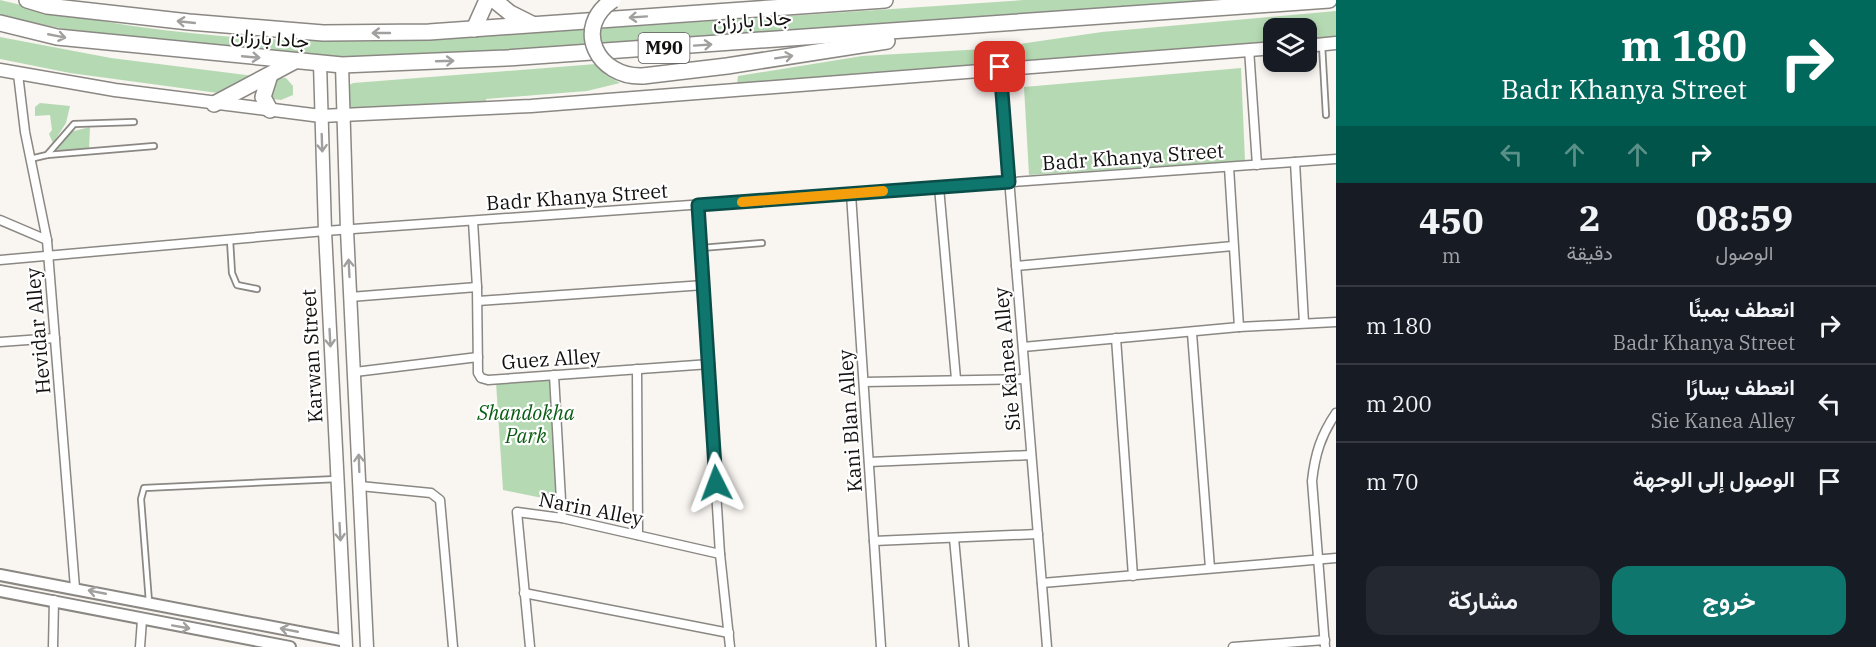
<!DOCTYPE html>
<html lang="ar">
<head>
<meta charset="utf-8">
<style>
	body { margin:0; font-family:"IBM Plex Serif",Vazirmatn,serif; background:#242831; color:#f1f3f6; direction:rtl; height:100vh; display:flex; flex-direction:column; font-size:22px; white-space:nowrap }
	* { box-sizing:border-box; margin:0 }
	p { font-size:20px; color:#9ea1a6 }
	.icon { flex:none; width:33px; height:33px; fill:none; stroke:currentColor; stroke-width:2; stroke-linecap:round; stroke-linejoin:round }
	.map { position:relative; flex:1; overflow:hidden; direction:ltr }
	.panel { display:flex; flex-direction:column; background:#171b24; width:540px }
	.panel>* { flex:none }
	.guide { background:#00695c; color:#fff; overflow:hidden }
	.controls { position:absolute; left:1263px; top:18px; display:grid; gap:12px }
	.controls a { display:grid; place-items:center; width:54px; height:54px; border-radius:12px; background:#171b24; box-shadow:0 3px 9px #0003; font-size:30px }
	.pin { position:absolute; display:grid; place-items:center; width:51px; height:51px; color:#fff; margin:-26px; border-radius:12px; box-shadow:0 3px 9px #0006 }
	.me { position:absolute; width:66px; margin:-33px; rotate:357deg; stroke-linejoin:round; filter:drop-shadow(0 0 4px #0008) }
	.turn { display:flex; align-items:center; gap:21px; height:126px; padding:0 30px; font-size:27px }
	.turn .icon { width:78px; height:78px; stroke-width:2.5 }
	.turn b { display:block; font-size:42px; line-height:51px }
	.lanes { display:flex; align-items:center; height:57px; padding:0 30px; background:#0003; justify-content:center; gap:30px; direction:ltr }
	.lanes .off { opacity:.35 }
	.eta { display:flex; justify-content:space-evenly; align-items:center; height:102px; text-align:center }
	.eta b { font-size:36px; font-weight:700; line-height:42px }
	.button { display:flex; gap:12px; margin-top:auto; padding:12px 30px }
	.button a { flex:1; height:69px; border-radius:18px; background:#0f766e; color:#fff; font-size:24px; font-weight:700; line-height:69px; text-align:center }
	.button a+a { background:#242831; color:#f1f3f6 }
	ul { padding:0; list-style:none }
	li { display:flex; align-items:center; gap:18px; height:78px; padding:0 30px; border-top:2px solid #363941 }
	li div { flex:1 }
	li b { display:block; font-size:22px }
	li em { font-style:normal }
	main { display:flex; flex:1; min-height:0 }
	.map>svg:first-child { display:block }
</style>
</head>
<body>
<main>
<section class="panel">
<div class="guide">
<div class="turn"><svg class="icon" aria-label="right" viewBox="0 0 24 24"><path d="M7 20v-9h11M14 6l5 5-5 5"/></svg><div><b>180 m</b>Badr Khanya Street</div></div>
<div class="lanes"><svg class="icon off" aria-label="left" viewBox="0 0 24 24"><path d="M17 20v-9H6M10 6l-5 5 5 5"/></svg><svg class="icon off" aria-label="ahead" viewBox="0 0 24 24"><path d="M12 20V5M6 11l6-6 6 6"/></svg><svg class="icon off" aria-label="ahead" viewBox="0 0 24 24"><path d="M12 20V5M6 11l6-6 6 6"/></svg><svg class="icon" aria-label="right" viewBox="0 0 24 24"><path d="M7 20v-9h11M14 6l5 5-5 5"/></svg></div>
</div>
<div class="eta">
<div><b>08:59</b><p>الوصول</p></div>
<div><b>2</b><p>دقيقة</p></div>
<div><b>450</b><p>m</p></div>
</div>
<ul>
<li><svg class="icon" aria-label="right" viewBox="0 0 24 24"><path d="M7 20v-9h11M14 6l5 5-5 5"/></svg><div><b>انعطف يمينًا</b><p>Badr Khanya Street</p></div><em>180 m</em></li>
<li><svg class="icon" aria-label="left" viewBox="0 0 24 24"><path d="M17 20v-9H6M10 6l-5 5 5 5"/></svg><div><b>انعطف يسارًا</b><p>Sie Kanea Alley</p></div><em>200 m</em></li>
<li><svg class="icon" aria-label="arrive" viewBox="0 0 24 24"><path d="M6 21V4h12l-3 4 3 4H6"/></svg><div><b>الوصول إلى الوجهة</b></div><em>70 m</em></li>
</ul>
<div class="button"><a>خروج</a><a>مشاركة</a></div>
</section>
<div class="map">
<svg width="1336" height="647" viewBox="0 0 1336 647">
	<rect width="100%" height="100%" fill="#f9f5f1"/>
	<!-- green -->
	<g fill="#b5dab3">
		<path d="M0,0C147,36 280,45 431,40L1024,0H1224L674,42L408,57L317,56L95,35L0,16Z"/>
		<path d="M1336,11V38L1307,41L1306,28H1274L1273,43L737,84L738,76L862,56L984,49L1102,32Z"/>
		<path d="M0,37L111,58L263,77L231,93H218L70,73L0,59Z"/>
		<path d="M596,64L606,75L620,83L587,91L486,99V105L346,110L348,86L353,83Z"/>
		<path d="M1241,68L1245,161L1029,175L1024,87Z"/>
		<path d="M269,77L286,78L293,86V95L281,100L265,98Z"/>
		<path d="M40,103L70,106L66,123L53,143L49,134L52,130L50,115L35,116V107Z"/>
		<path d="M90,127L89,150H57L70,132Z"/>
		<path d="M549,380L557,501L503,490L496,382Z"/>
	</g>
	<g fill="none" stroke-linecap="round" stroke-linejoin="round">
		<!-- service casing -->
		<g stroke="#8b8884" stroke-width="8">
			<g id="service">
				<path d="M1322,45L1326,115"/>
				<path d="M47,155L154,146"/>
				<path d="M30,159L47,155L74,124L134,122"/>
				<path d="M230,240L232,273L237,285L257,289"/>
				<path d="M701,248L762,243"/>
				<path d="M149,602L141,499L144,488L337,479"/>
			</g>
		</g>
		<!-- minor casing -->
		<g stroke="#8b8884" stroke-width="11">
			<g id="minor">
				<path d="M1249,49L1257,165"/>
				<path d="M1000,67L1047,647"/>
				<path d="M18,74L25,132L47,240L75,588"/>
				<path d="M1295,162L1304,323"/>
				<path d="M1229,167L1239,327"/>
				<path d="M939,187L956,379"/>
				<path d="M851,194L881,647"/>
				<path d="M698,205L720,554L730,647"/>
				<path d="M0,220L47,240"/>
				<path d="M473,221L477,287L478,373L481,378L488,380L710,364"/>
				<path d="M0,260L325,231L1336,159"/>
				<path d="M1016,266L1233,246"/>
				<path d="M350,297L477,287"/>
				<path d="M478,301L704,285"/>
				<path d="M1192,333L1210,568"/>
				<path d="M1116,338L1133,576"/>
				<path d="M0,342L55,338"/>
				<path d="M1023,347L1239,327L1336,322"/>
				<path d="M637,369L638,535"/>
				<path d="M355,372L478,357"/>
				<path d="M554,375L562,518"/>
				<path d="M864,382L1025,379"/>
				<path d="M869,462L1031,455"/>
				<path d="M360,486L431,493L440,500L453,647"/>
				<path d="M954,538L964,647"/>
				<path d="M874,541L1038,534"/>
				<path d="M1042,583L1336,558"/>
				<path d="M524,593L729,633"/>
				<path d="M53,647L54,600"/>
				<path d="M140,647L142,620"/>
				<path d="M530,647L517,512L562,518L720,554"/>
				<path d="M1233,647L1325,640"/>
				<path d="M1325,647L1312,481C1315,454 1321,435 1336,413"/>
			</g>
		</g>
		<!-- tertiary casing -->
		<g stroke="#8b8884" stroke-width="14">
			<g id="tertiary">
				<path d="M0,575L346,641"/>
				<path d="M0,591L290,647"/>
			</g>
		</g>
		<!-- secondary casing -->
		<g stroke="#8b8884" stroke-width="15">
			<g id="secondary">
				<path d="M1306,46L1336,43"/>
				<path d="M320,63L325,231L346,647"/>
				<path d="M342,65L347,230L367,647"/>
				<path d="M0,70L115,90L321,116L531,106L1274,48"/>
			</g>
		</g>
		<!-- motorway casing -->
		<g stroke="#8b8884" stroke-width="18">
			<g id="motorway">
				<path d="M27,0L47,6L189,22L323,33L429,32L885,0"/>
				<path d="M494,0L510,13L532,24"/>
				<path d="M0,23L57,37L342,65L506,58L1329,0"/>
				<path d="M474,29L487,0"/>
				<path d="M270,75L263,97L270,110"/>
				<path d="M643,76L727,66L887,41"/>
				<path d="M214,104L295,61"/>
			</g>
		</g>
		<!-- service -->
		<use href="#service" stroke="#fff" stroke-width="4.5"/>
		<!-- minor -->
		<use href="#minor" stroke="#fff" stroke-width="8"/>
		<!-- tertiary -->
		<use href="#tertiary" stroke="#fff" stroke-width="10"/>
		<!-- secondary -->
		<use href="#secondary" stroke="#fff" stroke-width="12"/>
		<!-- motorway -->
		<use href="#motorway" stroke="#fff" stroke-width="15"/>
		<!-- motorway-bridge casing -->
		<g stroke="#8b8884" stroke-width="18" stroke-linecap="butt">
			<path id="motorway-bridge" d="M613,0C572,27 597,78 643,76"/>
		</g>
		<!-- motorway-bridge -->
		<use href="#motorway-bridge" stroke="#fff" stroke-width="15"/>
	</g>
	<!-- one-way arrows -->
	<defs><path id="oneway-shaft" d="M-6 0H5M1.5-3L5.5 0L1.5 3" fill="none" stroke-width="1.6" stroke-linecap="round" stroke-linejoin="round" transform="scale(1.5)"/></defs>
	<g stroke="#a1a09f">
		<use href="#oneway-shaft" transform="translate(638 17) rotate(176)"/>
		<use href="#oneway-shaft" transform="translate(186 22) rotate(-174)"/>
		<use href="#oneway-shaft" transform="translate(381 33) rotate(180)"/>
		<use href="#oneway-shaft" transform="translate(57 36) rotate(11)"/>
		<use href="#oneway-shaft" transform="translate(703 45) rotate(-4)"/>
		<use href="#oneway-shaft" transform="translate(251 57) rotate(5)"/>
		<use href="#oneway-shaft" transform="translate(784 57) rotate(-9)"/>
		<use href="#oneway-shaft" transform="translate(445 61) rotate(-2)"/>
		<use href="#oneway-shaft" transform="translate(322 143) rotate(88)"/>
		<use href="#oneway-shaft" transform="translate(349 268) rotate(-93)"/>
		<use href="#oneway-shaft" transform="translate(330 338) rotate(87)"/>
		<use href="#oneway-shaft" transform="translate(359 463) rotate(-92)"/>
		<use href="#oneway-shaft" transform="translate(340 532) rotate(87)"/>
		<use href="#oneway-shaft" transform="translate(97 592) rotate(-169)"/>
		<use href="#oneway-shaft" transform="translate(181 627) rotate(10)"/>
		<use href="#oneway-shaft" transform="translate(289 630) rotate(-169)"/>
	</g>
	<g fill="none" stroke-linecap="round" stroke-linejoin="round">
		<!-- route casing -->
		<g stroke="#0a4d48" stroke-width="15">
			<path id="route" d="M716,483L698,205L1009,182L1000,67"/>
		</g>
		<!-- route -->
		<use href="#route" stroke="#0f766e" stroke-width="10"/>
		<!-- slow -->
		<path stroke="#f59e0b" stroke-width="10" d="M742,202L883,191"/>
	</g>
	<g text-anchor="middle" stroke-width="4.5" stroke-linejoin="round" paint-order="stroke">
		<!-- shield labels -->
		<rect fill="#fff" stroke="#5a5858" stroke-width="1.5" x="638.5" y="33" width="51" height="30" rx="4.5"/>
		<g font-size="18" font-weight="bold" fill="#131110">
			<text x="664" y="54">M90</text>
		</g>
		<!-- street labels -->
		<g font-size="20" fill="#131110" stroke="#fff">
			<text transform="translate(752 20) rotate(-4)" y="7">جادا بارزان</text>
			<text transform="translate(270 38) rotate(5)" y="7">جادا بارزان</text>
			<text transform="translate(1133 157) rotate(-4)" y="7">Badr Khanya Street</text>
			<text transform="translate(577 197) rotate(-4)" y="7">Badr Khanya Street</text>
			<text transform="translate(38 331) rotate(-95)" y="7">Hevidar Alley</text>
			<text transform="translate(312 356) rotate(-93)" y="7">Karwan Street</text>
			<text transform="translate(551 359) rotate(-4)" y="7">Guez Alley</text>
			<text transform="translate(1007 359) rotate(-95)" y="7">Sie Kanea Alley</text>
			<text transform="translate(850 421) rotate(-94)" y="7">Kani Blan Alley</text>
			<text transform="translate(591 509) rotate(11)" y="7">Narin Alley</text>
		</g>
		<!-- park labels -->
		<g font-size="20" font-style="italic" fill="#095d12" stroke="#fff">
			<text x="526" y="420">Shandokha<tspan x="526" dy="23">Park</tspan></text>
		</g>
	</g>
</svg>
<div class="controls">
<a><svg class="icon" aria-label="layers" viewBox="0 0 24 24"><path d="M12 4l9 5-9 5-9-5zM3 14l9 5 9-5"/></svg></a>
</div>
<div class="pin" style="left:1000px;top:67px;background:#d93025"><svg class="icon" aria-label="arrive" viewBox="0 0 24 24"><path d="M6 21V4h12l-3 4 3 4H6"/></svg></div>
<svg class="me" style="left:716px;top:483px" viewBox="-20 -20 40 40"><path d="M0-17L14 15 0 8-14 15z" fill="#0f766e" stroke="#fff" stroke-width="4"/></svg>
</div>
</main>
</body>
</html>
